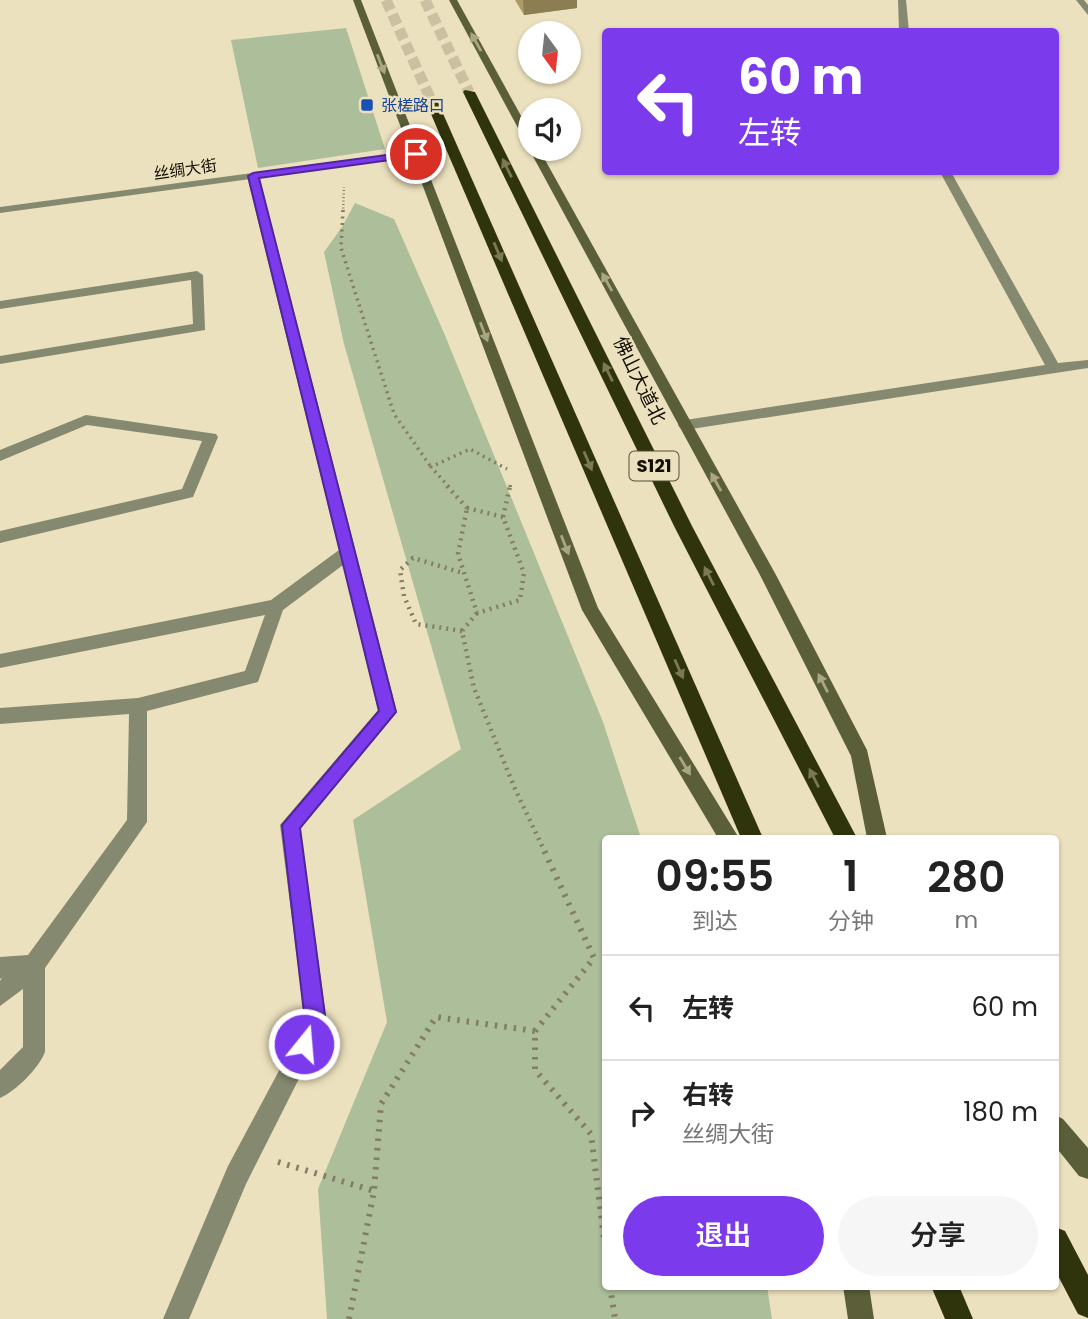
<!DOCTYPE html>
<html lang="zh">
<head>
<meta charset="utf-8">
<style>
	body { margin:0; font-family:Poppins,"Noto Sans SC",sans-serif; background:#f6f6f6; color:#222; height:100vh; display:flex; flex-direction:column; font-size:26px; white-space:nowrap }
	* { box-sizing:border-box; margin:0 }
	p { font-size:23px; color:#767676 }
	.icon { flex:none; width:38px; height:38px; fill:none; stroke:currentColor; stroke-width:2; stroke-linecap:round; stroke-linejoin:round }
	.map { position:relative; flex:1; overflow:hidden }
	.details { position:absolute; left:602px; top:835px; width:457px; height:455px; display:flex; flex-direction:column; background:#fff; border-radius:7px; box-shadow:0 2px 5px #0004 }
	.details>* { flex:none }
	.banner { position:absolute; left:602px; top:28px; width:457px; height:147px; border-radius:7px; box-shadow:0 2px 5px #0004; background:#7c3aed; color:#fff; overflow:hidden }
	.needle { width:46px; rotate:165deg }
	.tools { position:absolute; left:518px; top:21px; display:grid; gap:14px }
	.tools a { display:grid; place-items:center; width:63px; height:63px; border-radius:50%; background:#fff; box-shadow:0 2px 5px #0004; font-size:35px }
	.pin { position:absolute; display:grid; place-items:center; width:60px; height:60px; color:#fff; margin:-30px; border:4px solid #fff; border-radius:50%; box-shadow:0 2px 7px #0007 }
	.me { position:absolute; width:77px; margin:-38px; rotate:17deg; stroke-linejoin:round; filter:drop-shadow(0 0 5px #0008) }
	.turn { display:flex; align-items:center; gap:24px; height:147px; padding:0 21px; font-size:32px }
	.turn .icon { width:91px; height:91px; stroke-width:2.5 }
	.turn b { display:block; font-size:49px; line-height:60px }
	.eta { display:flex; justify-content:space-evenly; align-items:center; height:119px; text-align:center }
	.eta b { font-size:42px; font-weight:600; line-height:49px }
	.primary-button { display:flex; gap:14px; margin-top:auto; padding:14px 21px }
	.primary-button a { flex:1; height:80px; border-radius:42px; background:#7c3aed; color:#fff; font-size:28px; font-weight:600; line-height:80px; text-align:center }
	.primary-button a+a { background:#f6f6f6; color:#222 }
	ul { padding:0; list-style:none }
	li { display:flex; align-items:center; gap:21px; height:105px; padding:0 21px; border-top:2px solid #e0e0e0 }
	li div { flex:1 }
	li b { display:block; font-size:26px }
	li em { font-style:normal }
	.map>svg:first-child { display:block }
</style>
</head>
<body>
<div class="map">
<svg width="1088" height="1319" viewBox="0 0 1088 1319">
	<rect width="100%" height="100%" fill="#ece1be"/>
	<!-- green -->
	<g fill="#adbe9b">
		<path d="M346,28L385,149L258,168L231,40Z"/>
		<path d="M355,203L394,219L444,333L603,722L641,838H606V1286H767L772,1319H327L318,1189L387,1022L353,820L461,749L344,344L324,252L342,227Z"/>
	</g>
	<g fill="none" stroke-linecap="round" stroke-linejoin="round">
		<!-- trunk-tunnel -->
		<g stroke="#cbc1a2" stroke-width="11" stroke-dasharray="11 5" stroke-linecap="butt">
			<path d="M386,0L431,100"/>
			<path d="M425,0L469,92"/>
		</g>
		<!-- path-far3 -->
		<path stroke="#847d65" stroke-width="2.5" stroke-dasharray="1 2.5" stroke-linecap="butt" d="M343,212L344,187"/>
		<!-- path-far2 -->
		<g stroke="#847d65" stroke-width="3.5" stroke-dasharray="2 4.5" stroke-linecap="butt">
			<path d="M343,210L341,248L394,414L431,467"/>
			<path d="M449,487L431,467L470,449L507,469"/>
			<path d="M510,487L511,481"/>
		</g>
		<!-- path-far1 -->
		<g stroke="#847d65" stroke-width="4.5" stroke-dasharray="2 5" stroke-linecap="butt">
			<path d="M447,486L467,508"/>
			<path d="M467,508L503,517L524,573L520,600L477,613L458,554Z"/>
			<path d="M503,517L510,486"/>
			<path d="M477,613L462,631L474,688L515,789L543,848"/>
			<path d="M462,631L416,624L404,596L400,570L413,558L463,573"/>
		</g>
		<!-- path -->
		<g stroke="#847d65" stroke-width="6" stroke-dasharray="2.5 7" stroke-linecap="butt">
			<path d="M535,1031L594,958L542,846"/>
			<path d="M278,1162L374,1191"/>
			<path d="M610,1286L615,1319"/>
			<path d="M349,1319L374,1191L381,1104L436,1017L535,1031V1070L591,1134L606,1255"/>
		</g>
		<!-- minor -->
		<g fill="#85896f" fill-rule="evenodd">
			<path d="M898,0H906L909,32H899Z"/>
			<path d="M1076,0H1084L1088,5V15Z"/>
			<path d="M940,172H951L1058,363L1088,360V368L685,430L680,428L678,425L680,422L685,420L1045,365Z"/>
			<path d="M253,173L259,176L397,712L300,828L327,1023L246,1184L189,1319H163L228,1166L305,1022L280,825L378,710L343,565L283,610L258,682L147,711V822L45,968V1052C39,1068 16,1091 0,1098V1070L23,1047V989L0,1006V981L2,978L0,979V957L28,955L127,820L129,714L0,724V708L138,698L245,671L265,615L0,668V654L271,600L339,550L247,176Z"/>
			<path d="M197,271L203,275L205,330L0,364V356L193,324L191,280L0,309V301Z"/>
			<path d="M86,415L216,434L218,437L193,497L0,543V531L182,489L202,441L87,425L0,461V450Z"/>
		</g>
		<!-- tertiary -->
		<path fill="#85896f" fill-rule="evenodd" d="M416,151L421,154L420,156L0,213V207Z"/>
		<!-- secondary -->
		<g fill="#5a5f39" fill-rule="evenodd">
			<path d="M353,0H361L598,608L739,838H718L582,610Z"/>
			<path d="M449,0H457L530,132V144L525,141Z"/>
			<path d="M530,147L539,149L776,575L867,750L887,838H867L851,756L760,575L529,149Z"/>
			<path d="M1055,1115L1063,1119L1088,1148V1179L1079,1176L1055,1146Z"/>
			<path d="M843,1286H869L874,1319H848Z"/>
		</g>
		<!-- trunk -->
		<g fill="#30340c" fill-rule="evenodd">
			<path d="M465,90L475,92L692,526L857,838H835L674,526L463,92Z"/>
			<path d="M431,97L437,100L763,838H741L425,100Z"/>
			<path d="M1055,1227L1065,1231L1088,1275V1318L1078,1314L1055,1270Z"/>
			<path d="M931,1286H959L973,1319H945Z"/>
		</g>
	</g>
	<!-- wall -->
	<path fill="#ab9b66" d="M515,0H577V8L524,15Z"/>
	<!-- shaded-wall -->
	<path fill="#8b7e53" d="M523,0H577V8L524,15Z"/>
	<!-- one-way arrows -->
	<defs><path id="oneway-solid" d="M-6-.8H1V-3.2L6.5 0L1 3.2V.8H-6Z" transform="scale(1.75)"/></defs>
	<g fill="#aaa682">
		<use href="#oneway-solid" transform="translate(476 42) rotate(-119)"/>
		<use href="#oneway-solid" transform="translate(381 64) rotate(69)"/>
		<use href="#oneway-solid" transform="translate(607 282) rotate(-119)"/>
		<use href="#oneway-solid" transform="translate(484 332) rotate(69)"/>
		<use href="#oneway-solid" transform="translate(716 482) rotate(-119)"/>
		<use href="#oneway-solid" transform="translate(565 545) rotate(69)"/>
		<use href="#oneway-solid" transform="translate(823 683) rotate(-117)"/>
		<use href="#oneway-solid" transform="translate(685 766) rotate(59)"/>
	</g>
	<g fill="#7b7953">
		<use href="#oneway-solid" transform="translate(507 168) rotate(-116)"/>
		<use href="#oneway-solid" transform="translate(498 252) rotate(67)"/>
		<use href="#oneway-solid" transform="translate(608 372) rotate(-116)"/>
		<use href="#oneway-solid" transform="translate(588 461) rotate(67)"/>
		<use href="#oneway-solid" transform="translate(709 576) rotate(-117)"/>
		<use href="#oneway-solid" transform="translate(679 669) rotate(66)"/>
		<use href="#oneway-solid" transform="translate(814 778) rotate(-117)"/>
	</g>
	<!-- route -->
	<path fill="#7c3aed" stroke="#51269a" stroke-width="2" d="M416,151L421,154L419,156L259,178L396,712L300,828L326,1023L312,1052L304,1055L297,1052L294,1044L305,1021L282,825L379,711L248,176L253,173Z"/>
	<!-- markers -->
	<rect fill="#1a4fb4" stroke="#ece1be" stroke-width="2.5" x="360" y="98" width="14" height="14" rx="3.5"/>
	<g text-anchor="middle" stroke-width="5" stroke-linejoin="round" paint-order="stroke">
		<!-- far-transit labels -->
		<g font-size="16" fill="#164399" stroke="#ece1be" text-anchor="start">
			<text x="381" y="111">张槎路口</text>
		</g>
		<!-- far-street labels -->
		<g font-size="16" fill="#120e03" stroke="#ece1be">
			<text transform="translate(185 169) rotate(-8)" y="6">丝绸大街</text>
		</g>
		<!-- shield labels -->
		<rect fill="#ece1be" stroke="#534d3b" stroke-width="2" x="629.5" y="451.5" width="49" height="29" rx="5"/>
		<g font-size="18" font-weight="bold" fill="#120e03">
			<text x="654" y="472">S121</text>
		</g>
		<!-- street labels -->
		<g font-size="19" fill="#120e03" stroke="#ece1be">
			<text transform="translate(640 380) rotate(64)" y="7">佛山大道北</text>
		</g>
	</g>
</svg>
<div class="tools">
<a><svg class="needle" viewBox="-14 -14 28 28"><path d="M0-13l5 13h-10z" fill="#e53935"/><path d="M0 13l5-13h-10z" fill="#767676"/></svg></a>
<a><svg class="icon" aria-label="sound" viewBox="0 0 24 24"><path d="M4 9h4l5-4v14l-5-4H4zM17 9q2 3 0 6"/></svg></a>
</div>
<div class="pin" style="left:416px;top:154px;background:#d93025"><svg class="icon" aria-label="arrive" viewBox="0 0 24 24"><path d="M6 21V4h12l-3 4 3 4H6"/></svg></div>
<svg class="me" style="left:304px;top:1044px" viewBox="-20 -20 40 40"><circle r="17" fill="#7c3aed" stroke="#fff" stroke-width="3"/><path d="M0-11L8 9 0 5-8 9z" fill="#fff"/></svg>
<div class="banner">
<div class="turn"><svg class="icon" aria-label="left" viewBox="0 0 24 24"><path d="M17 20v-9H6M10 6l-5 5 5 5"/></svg><div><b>60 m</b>左转</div></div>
</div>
<section class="details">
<div class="eta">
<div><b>09:55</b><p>到达</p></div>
<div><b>1</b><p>分钟</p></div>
<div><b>280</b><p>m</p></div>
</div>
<ul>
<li><svg class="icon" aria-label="left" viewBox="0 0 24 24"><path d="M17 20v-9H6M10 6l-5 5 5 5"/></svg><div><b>左转</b></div><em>60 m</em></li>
<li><svg class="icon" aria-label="right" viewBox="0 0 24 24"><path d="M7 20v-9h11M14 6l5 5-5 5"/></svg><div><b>右转</b><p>丝绸大街</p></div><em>180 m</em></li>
</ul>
<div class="primary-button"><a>退出</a><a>分享</a></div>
</section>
</div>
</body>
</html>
